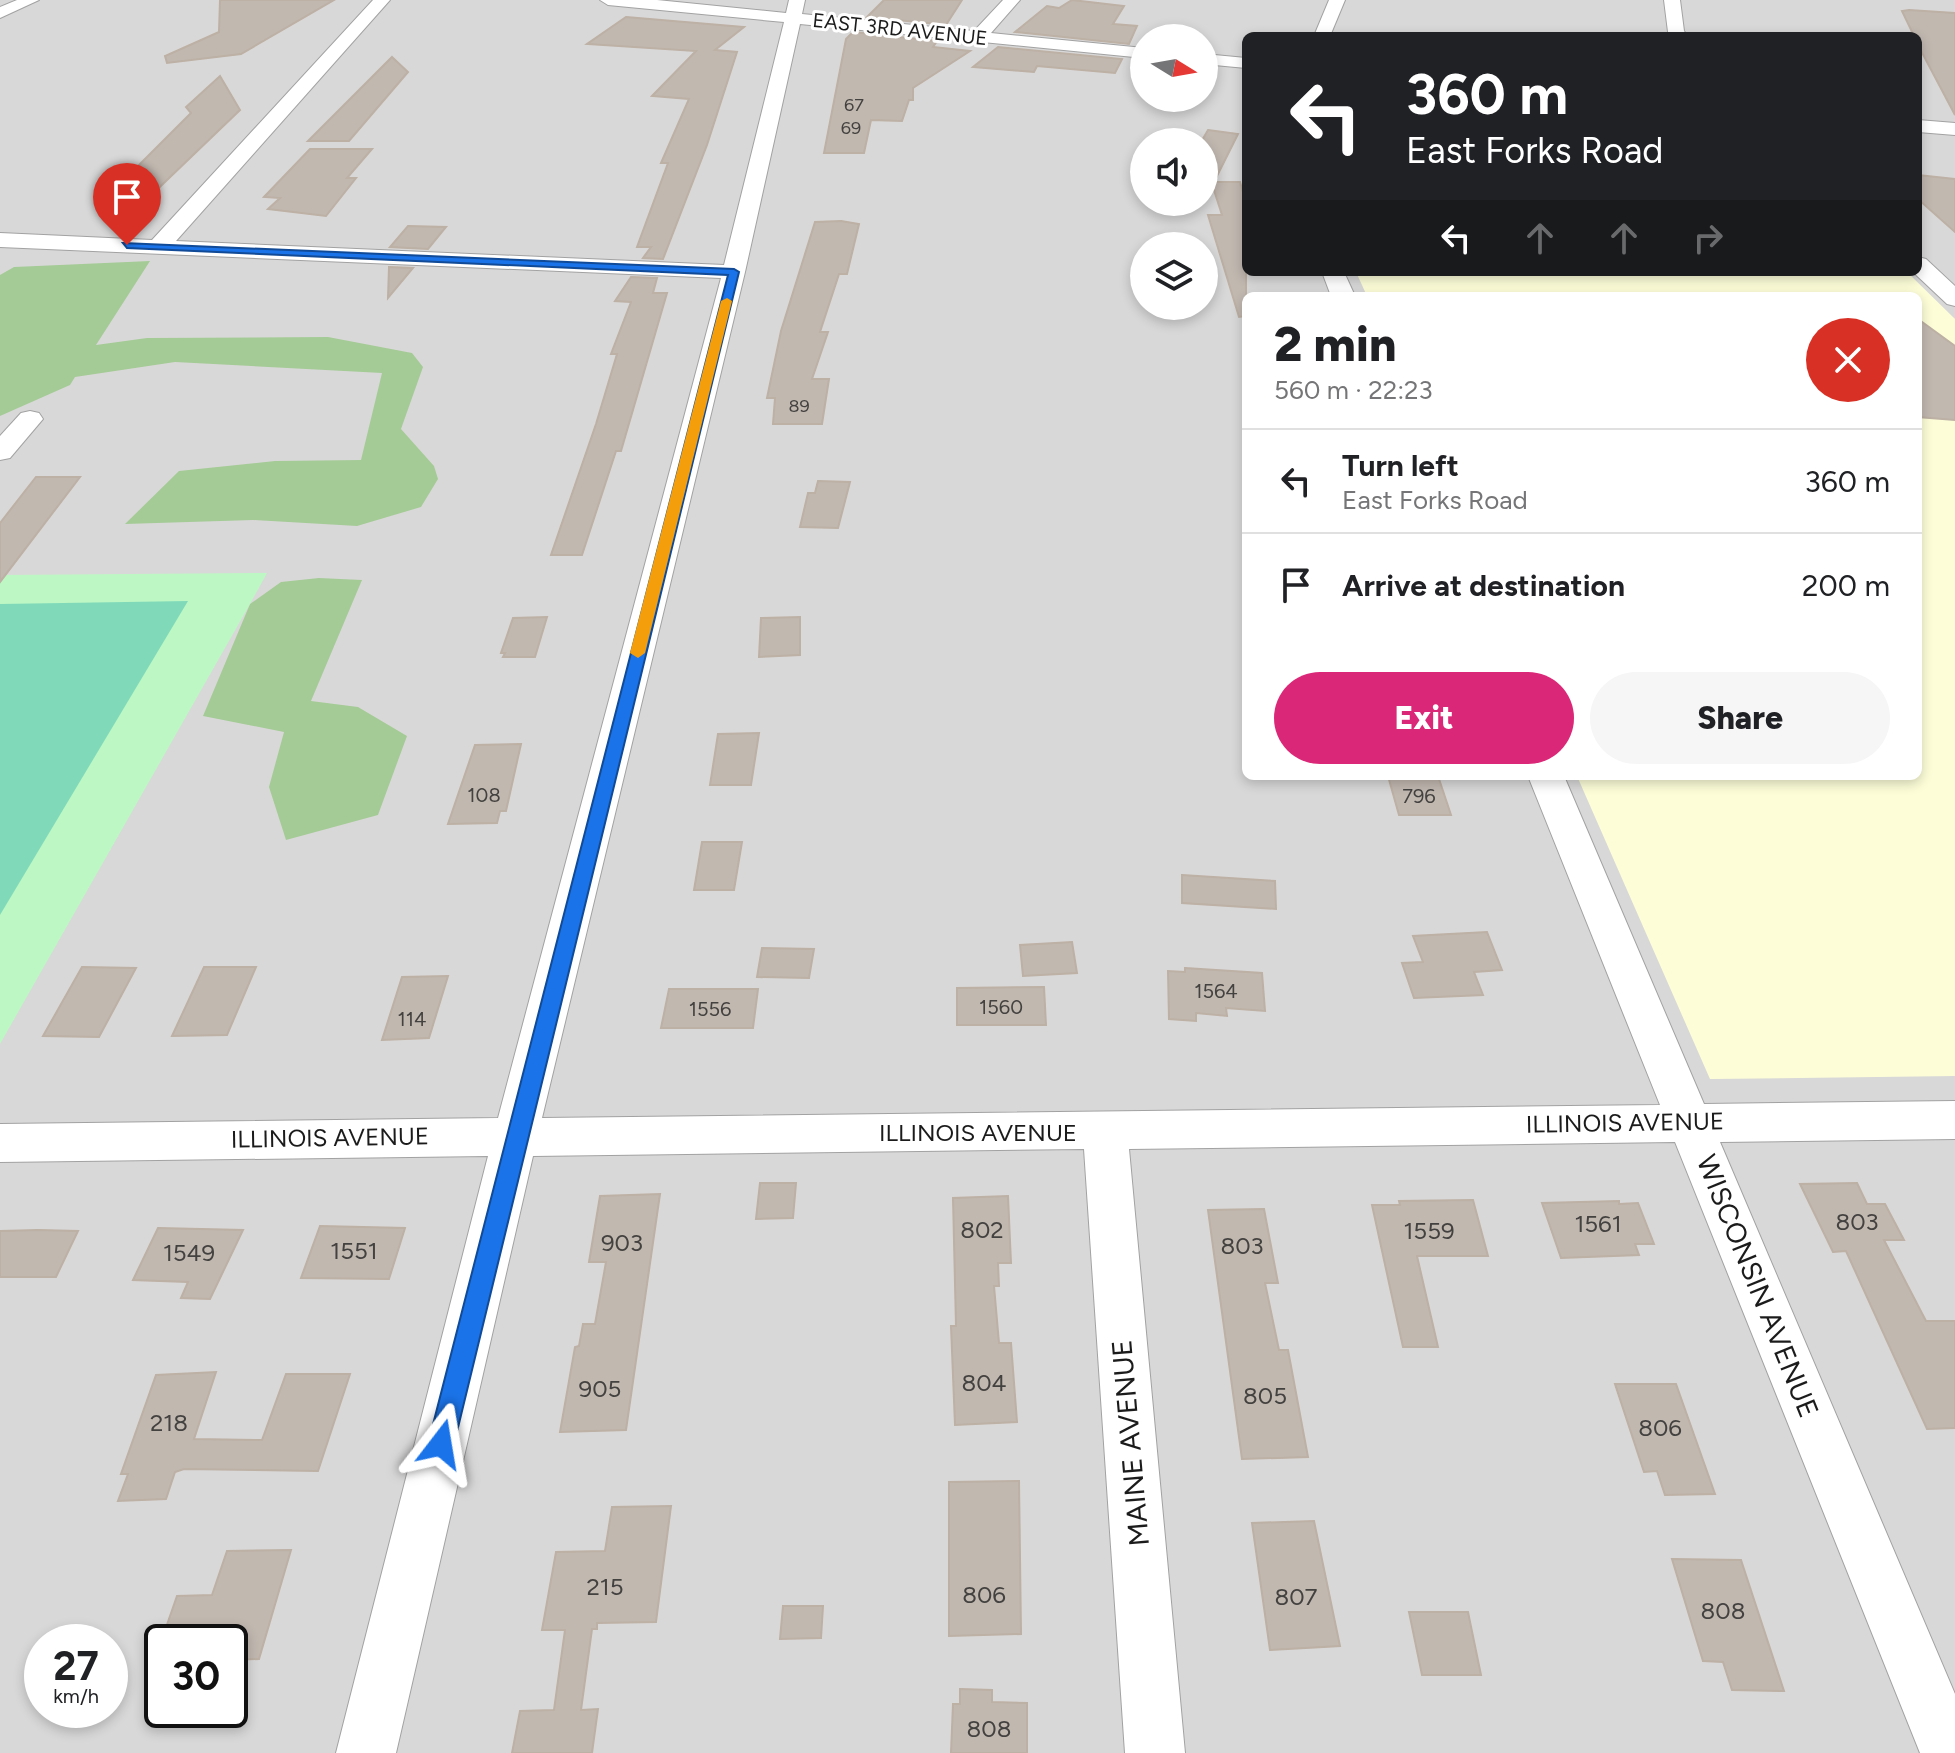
<!DOCTYPE html>
<html lang="en">
<head>
<meta charset="utf-8">
<style>
	body { margin:0; font-family:Figtree,sans-serif; background:#f6f6f6; color:#202124; height:100vh; display:flex; flex-direction:column; font-size:30px; white-space:nowrap }
	* { box-sizing:border-box; margin:0 }
	p { font-size:26px; color:#757577 }
	.icon { flex:none; width:44px; height:44px; fill:none; stroke:currentColor; stroke-width:2; stroke-linecap:round; stroke-linejoin:round }
	.map { position:relative; flex:1; overflow:hidden }
	.details { position:absolute; left:1242px; top:292px; width:680px; height:488px; display:flex; flex-direction:column; background:#fff; border-radius:12px; box-shadow:0 4px 12px #0003 }
	.details>* { flex:none }
	.hud { position:absolute; left:1242px; top:32px; width:680px; height:244px; border-radius:12px; box-shadow:0 4px 12px #0003; background:#202124; color:#fff; overflow:hidden }
	.needle { width:52px; rotate:101deg }
	.fabs { position:absolute; left:1130px; top:24px; display:grid; gap:16px }
	.fabs a { display:grid; place-items:center; width:88px; height:88px; border-radius:50%; background:#fff; box-shadow:0 4px 12px #0003; font-size:40px }
	.speed { position:absolute; left:24px; top:1624px; display:flex; gap:16px; font-size:40px; font-weight:700; text-align:center }
	.speed>* { display:grid; place-content:center; width:104px; height:104px; border-radius:50%; background:#fff; box-shadow:0 4px 12px #0003; line-height:1 }
	.speed small { font-size:20px; font-weight:400 }
	.speed .limit { border:4px solid #111; border-radius:12px; background:#fff; color:#111 }
	.pin { position:absolute; display:grid; place-items:center; width:68px; height:68px; color:#fff; margin:-82px -34px; border-radius:50% 50% 50% 0; rotate:-45deg; box-shadow:0 0 8px #0007 }
	.pin .icon { rotate:45deg }
	.me { position:absolute; width:88px; margin:-44px; rotate:14deg; stroke-linejoin:round; filter:drop-shadow(0 0 6px #0008) }
	.turn { display:flex; align-items:center; gap:28px; height:168px; padding:0 32px; font-size:36px }
	.turn .icon { width:104px; height:104px; stroke-width:2.5 }
	.turn b { display:block; font-size:56px; line-height:68px }
	.lanes { display:flex; align-items:center; height:76px; padding:0 32px; background:#0003; justify-content:center; gap:40px; direction:ltr }
	.lanes .off { opacity:.35 }
	.round { display:grid; place-items:center; flex:none; width:84px; height:84px; border-radius:42px; background:#f6f6f6 }
	.head { display:flex; align-items:center; justify-content:space-between; height:136px; padding:0 32px }
	h1 { font-size:48px; font-weight:800; line-height:60px }
	.action { display:flex; gap:16px; margin-top:auto; padding:16px 32px }
	.action a { flex:1; height:92px; border-radius:48px; background:#db2777; color:#fff; font-size:32px; font-weight:800; line-height:92px; text-align:center }
	.action a+a { background:#f6f6f6; color:#202124 }
	ul { padding:0; list-style:none }
	li { display:flex; align-items:center; gap:24px; height:104px; padding:0 32px; border-top:2px solid #e0e0e0 }
	li div { flex:1 }
	li b { display:block; font-size:30px }
	li em { font-style:normal }
	.map>svg:first-child { display:block }
</style>
</head>
<body>
<div class="map">
<svg width="1955" height="1753" viewBox="0 0 1955 1753">
	<rect width="100%" height="100%" fill="#ede9e1"/>
	<!-- residential -->
	<path fill="#d9d8d8" fill-rule="evenodd" d="M0,0H1955V1753H0ZM1246,36H1918V272H1246ZM1144,38H1204V98H1144ZM1144,142H1204V202H1144ZM1144,246H1204V306H1144ZM1246,296H1918V776H1246ZM42,1642H110V1710H42ZM162,1642H230V1710H162Z"/>
	<!-- education -->
	<path fill="#fdfed8" d="M1356,272H1907L1955,319V1076L1710,1079L1577,776H1918V296H1367Z"/>
	<!-- forest -->
	<g fill="#a4cb96">
		<path d="M150,261L96,345L147,338L328,337L412,353L423,367L401,429L434,466L438,479L421,507L357,526L253,520L125,524L179,471L275,461L361,460L382,373L175,362L75,377L70,385L0,416V275L14,267Z"/>
		<path d="M319,578L362,580L311,701L358,707L407,736L378,815L286,840L269,787L284,732L203,716L250,604L281,582Z"/>
	</g>
	<!-- park -->
	<path fill="#bdf7c4" d="M267,573L250,604L0,1044V575Z"/>
	<!-- pitch -->
	<path fill="#80daba" d="M188,601L0,915V604Z"/>
	<!-- building -->
	<g fill="#c1b8b0" stroke="#bdb0a4" stroke-width="2">
		<path d="M220,0H334L241,54L167,63L165,56L219,32Z"/>
		<path d="M884,0H962L946,25L867,17Z"/>
		<path d="M1072,0L1124,6L1113,24L1137,26L1129,44L1015,32L1047,6L1059,8Z"/>
		<path d="M1909,10L1955,13V115L1918,45V36H1914L1902,11Z"/>
		<path d="M626,17L744,27L715,50L737,52L707,145L663,259L643,258L651,247H637L668,163H661L689,99L652,96L696,51L587,44Z"/>
		<path d="M853,32L937,41L933,47L970,51L913,88V100H909L902,121L871,120L864,153H824L846,39Z"/>
		<path d="M998,47L1122,59L1115,73L1037,66L1034,72L973,67Z"/>
		<path d="M392,57L408,72L349,141H308Z"/>
		<path d="M220,76L240,110L140,206H98L191,113L186,107Z"/>
		<path d="M1208,130L1238,134L1214,182H1240L1246,202V316L1239,317L1208,215H1222L1204,159V142H1201Z"/>
		<path d="M310,149H372L347,178H356L326,216L268,209L280,198L264,197Z"/>
		<path d="M1918,175L1955,179V232L1918,199Z"/>
		<path d="M841,221L859,224L847,274H839L820,332H828L812,379H829L822,424H773L775,398H767L781,331L815,222Z"/>
		<path d="M408,226L446,227L428,249L390,247Z"/>
		<path d="M389,267L413,268L388,298Z"/>
		<path d="M631,277L657,278L653,293H667L621,451H616L582,555H551L596,424L617,354H611L631,302L615,301Z"/>
		<path d="M1918,319L1955,346V420L1918,417Z"/>
		<path d="M36,477H80L0,582V523Z"/>
		<path d="M818,481L850,482L838,528L800,527L808,493H815Z"/>
		<path d="M547,617L535,657H503L505,653H501L513,618Z"/>
		<path d="M800,617V655L759,657L761,618Z"/>
		<path d="M759,733L751,785H710L718,734Z"/>
		<path d="M521,744L506,811H500L497,823L448,824L475,745Z"/>
		<path d="M1388,776H1438L1451,815H1399Z"/>
		<path d="M702,842H742L734,890H694Z"/>
		<path d="M1182,875L1275,881L1276,909L1182,903Z"/>
		<path d="M1487,932L1502,970L1474,972L1483,995L1414,998L1402,963L1423,962L1413,936Z"/>
		<path d="M1072,942L1077,973L1023,976L1020,945Z"/>
		<path d="M762,948L814,949L809,978L757,977Z"/>
		<path d="M82,967L136,968L99,1037L43,1036Z"/>
		<path d="M204,967H256L227,1035L172,1036Z"/>
		<path d="M1185,968L1262,973L1265,1011L1226,1008L1227,1016L1196,1013V1021L1169,1019L1168,971L1185,972Z"/>
		<path d="M448,976L429,1038L382,1040L402,977Z"/>
		<path d="M1044,987L1046,1025H957V988Z"/>
		<path d="M669,989H758L753,1028H661Z"/>
		<path d="M760,1183H796L793,1218L756,1219Z"/>
		<path d="M1857,1183L1867,1204H1885L1904,1240H1884L1926,1321H1955V1428L1927,1429L1846,1251L1833,1252L1800,1184Z"/>
		<path d="M660,1194L626,1430L560,1432L575,1347L579,1346L583,1324H595L606,1262H589L600,1196Z"/>
		<path d="M1008,1196L1011,1263H998L999,1286H994L999,1343H1011L1017,1422L955,1425L951,1326H956L953,1198Z"/>
		<path d="M1473,1200L1488,1256H1417L1438,1347H1403L1372,1205H1400L1399,1201Z"/>
		<path d="M1619,1201V1204L1638,1203L1654,1244H1635L1639,1255L1561,1258L1542,1203Z"/>
		<path d="M1264,1209L1278,1283H1265L1279,1350H1288L1308,1457L1242,1459L1208,1210Z"/>
		<path d="M320,1226L405,1228L389,1279L301,1278Z"/>
		<path d="M158,1228L243,1230L210,1299L181,1298L188,1282L133,1280Z"/>
		<path d="M0,1231L38,1230L78,1231L56,1277H0Z"/>
		<path d="M216,1372L194,1439L262,1440L286,1374H350L318,1471L184,1469L175,1472L166,1499L118,1501L128,1474H121L156,1375Z"/>
		<path d="M1615,1384H1676L1715,1494L1665,1495L1657,1471L1644,1472Z"/>
		<path d="M1019,1481L1021,1634L949,1636V1482Z"/>
		<path d="M671,1506L656,1622L597,1623V1629H592L581,1710L598,1709L592,1753H512L520,1711L554,1710L565,1630H542L556,1552L605,1551L612,1507Z"/>
		<path d="M1314,1521L1340,1646L1270,1650L1252,1523Z"/>
		<path d="M291,1550L259,1659L230,1660V1642H161L177,1596L212,1595L227,1551Z"/>
		<path d="M1672,1559L1741,1560L1784,1691L1732,1690L1723,1662L1703,1661Z"/>
		<path d="M783,1606H823L821,1638L780,1639Z"/>
		<path d="M1409,1612H1468L1481,1675H1422Z"/>
		<path d="M960,1689L992,1690V1702L1027,1703V1753H951L953,1704H960Z"/>
	</g>
	<g fill="none" stroke-linecap="round" stroke-linejoin="round">
		<!-- minor casing -->
		<g stroke="#a2a2a2" stroke-width="2">
			<g id="minor">
				<path d="M17,0H39L0,18V7Z"/>
				<path d="M373,0H390L176,241L724,265L784,22L608,5L600,0H657L786,13L789,0H805L802,14L974,31L1003,0H1020L991,33L1144,48V58L800,24L745,272L542,1118L1660,1105L1528,776H1564L1704,1104L1955,1101V1139L1720,1142L1955,1694V1753H1920L1675,1142L1129,1149L1185,1753H1125L1084,1149L533,1156L396,1753H336L488,1156L0,1162V1124L498,1118L721,278L0,247V233L152,240Z"/>
				<path d="M1329,0H1345L1330,36H1314Z"/>
				<path d="M1664,0H1680L1684,31L1688,36H1670L1668,32Z"/>
				<path d="M1204,54L1246,58V68L1204,64Z"/>
				<path d="M1918,120L1955,123V135L1918,132Z"/>
				<path d="M1918,257L1926,259L1955,286V306L1947,304L1913,272H1918Z"/>
				<path d="M1322,272H1344L1355,296H1331Z"/>
				<path d="M30,411L39,413L43,419L10,458L0,460V436L21,413Z"/>
			</g>
		</g>
		<!-- minor -->
		<use href="#minor" fill="#fff" fill-rule="evenodd"/>
	</g>
	<!-- route -->
	<path fill="#1a73e8" stroke="#114b97" stroke-width="2" d="M123,243L734,269L739,272L454,1444L450,1453L441,1457L432,1453L428,1444L728,275L127,248Z"/>
	<!-- slow -->
	<path fill="#f59e0b" d="M727,298L732,301L645,653L638,658L630,653L721,301Z"/>
	<g text-anchor="middle" stroke-width="6" stroke-linejoin="round" paint-order="stroke">
		<!-- far-number labels -->
		<g font-size="18" fill="#444240">
			<text x="854" y="111">67</text>
			<text x="851" y="134">69</text>
			<text x="799" y="412">89</text>
		</g>
		<!-- far-street labels -->
		<g font-size="20" fill="#1b1b1b" stroke="#fff">
			<text transform="translate(900 29) rotate(6)" y="7">EAST 3RD AVENUE</text>
		</g>
		<!-- number labels -->
		<g font-size="20" fill="#444240">
			<text x="484" y="802">108</text>
			<text x="1419" y="803">796</text>
			<text x="1216" y="998">1564</text>
			<text x="1001" y="1014">1560</text>
			<text x="710" y="1016">1556</text>
			<text x="412" y="1026">114</text>
		</g>
		<!-- street labels -->
		<g font-size="24" fill="#1b1b1b" stroke="#fff">
			<text transform="translate(1625 1123) rotate(-1)" y="8">ILLINOIS AVENUE</text>
			<text x="978" y="1141">ILLINOIS AVENUE</text>
			<text transform="translate(330 1138) rotate(-1)" y="8">ILLINOIS AVENUE</text>
		</g>
		<!-- near-number labels -->
		<g font-size="24" fill="#444240">
			<text x="1857" y="1230">803</text>
			<text x="1598" y="1232">1561</text>
			<text x="982" y="1238">802</text>
			<text x="1429" y="1239">1559</text>
			<text x="622" y="1251">903</text>
			<text x="1242" y="1254">803</text>
			<text x="354" y="1259">1551</text>
			<text x="189" y="1261">1549</text>
			<text x="984" y="1391">804</text>
			<text x="600" y="1397">905</text>
			<text x="1265" y="1404">805</text>
			<text x="169" y="1431">218</text>
			<text x="1660" y="1436">806</text>
			<text x="605" y="1595">215</text>
			<text x="984" y="1603">806</text>
			<text x="1296" y="1605">807</text>
			<text x="1723" y="1619">808</text>
			<text x="989" y="1737">808</text>
		</g>
		<!-- near-street labels -->
		<g font-size="28" fill="#1b1b1b" stroke="#fff">
			<text transform="translate(1758 1286) rotate(68)" y="10">WISCONSIN AVENUE</text>
			<text transform="translate(1130 1443) rotate(-95)" y="10">MAINE AVENUE</text>
		</g>
	</g>
</svg>
<div class="fabs">
<a><svg class="needle" viewBox="-14 -14 28 28"><path d="M0-13l5 13h-10z" fill="#e53935"/><path d="M0 13l5-13h-10z" fill="#757577"/></svg></a>
<a><svg class="icon" aria-label="sound" viewBox="0 0 24 24"><path d="M4 9h4l5-4v14l-5-4H4zM17 9q2 3 0 6"/></svg></a>
<a><svg class="icon" aria-label="layers" viewBox="0 0 24 24"><path d="M12 4l9 5-9 5-9-5zM3 14l9 5 9-5"/></svg></a>
</div>
<div class="speed"><div>27<small>km/h</small></div><div class="limit">30</div></div>
<div class="pin" style="left:127px;top:245px;background:#d93025"><svg class="icon" aria-label="arrive" viewBox="0 0 24 24"><path d="M6 21V4h12l-3 4 3 4H6"/></svg></div>
<svg class="me" style="left:441px;top:1444px" viewBox="-20 -20 40 40"><path d="M0-17L14 15 0 8-14 15z" fill="#1a73e8" stroke="#fff" stroke-width="4"/></svg>
<div class="hud">
<div class="turn"><svg class="icon" aria-label="left" viewBox="0 0 24 24"><path d="M17 20v-9H6M10 6l-5 5 5 5"/></svg><div><b>360 m</b>East Forks Road</div></div>
<div class="lanes"><svg class="icon" aria-label="left" viewBox="0 0 24 24"><path d="M17 20v-9H6M10 6l-5 5 5 5"/></svg><svg class="icon off" aria-label="ahead" viewBox="0 0 24 24"><path d="M12 20V5M6 11l6-6 6 6"/></svg><svg class="icon off" aria-label="ahead" viewBox="0 0 24 24"><path d="M12 20V5M6 11l6-6 6 6"/></svg><svg class="icon off" aria-label="right" viewBox="0 0 24 24"><path d="M7 20v-9h11M14 6l5 5-5 5"/></svg></div>
</div>
<section class="details">
<div class="head"><div><h1>2 min</h1><p>560 m · 22:23</p></div><a class="round" style="background:#d93025;color:#fff"><svg class="icon" aria-label="close" viewBox="0 0 24 24"><path d="M6 6l12 12M18 6L6 18"/></svg></a></div>
<ul>
<li><svg class="icon" aria-label="left" viewBox="0 0 24 24"><path d="M17 20v-9H6M10 6l-5 5 5 5"/></svg><div><b>Turn left</b><p>East Forks Road</p></div><em>360 m</em></li>
<li><svg class="icon" aria-label="arrive" viewBox="0 0 24 24"><path d="M6 21V4h12l-3 4 3 4H6"/></svg><div><b>Arrive at destination</b></div><em>200 m</em></li>
</ul>
<div class="action"><a>Exit</a><a>Share</a></div>
</section>
</div>
</body>
</html>
